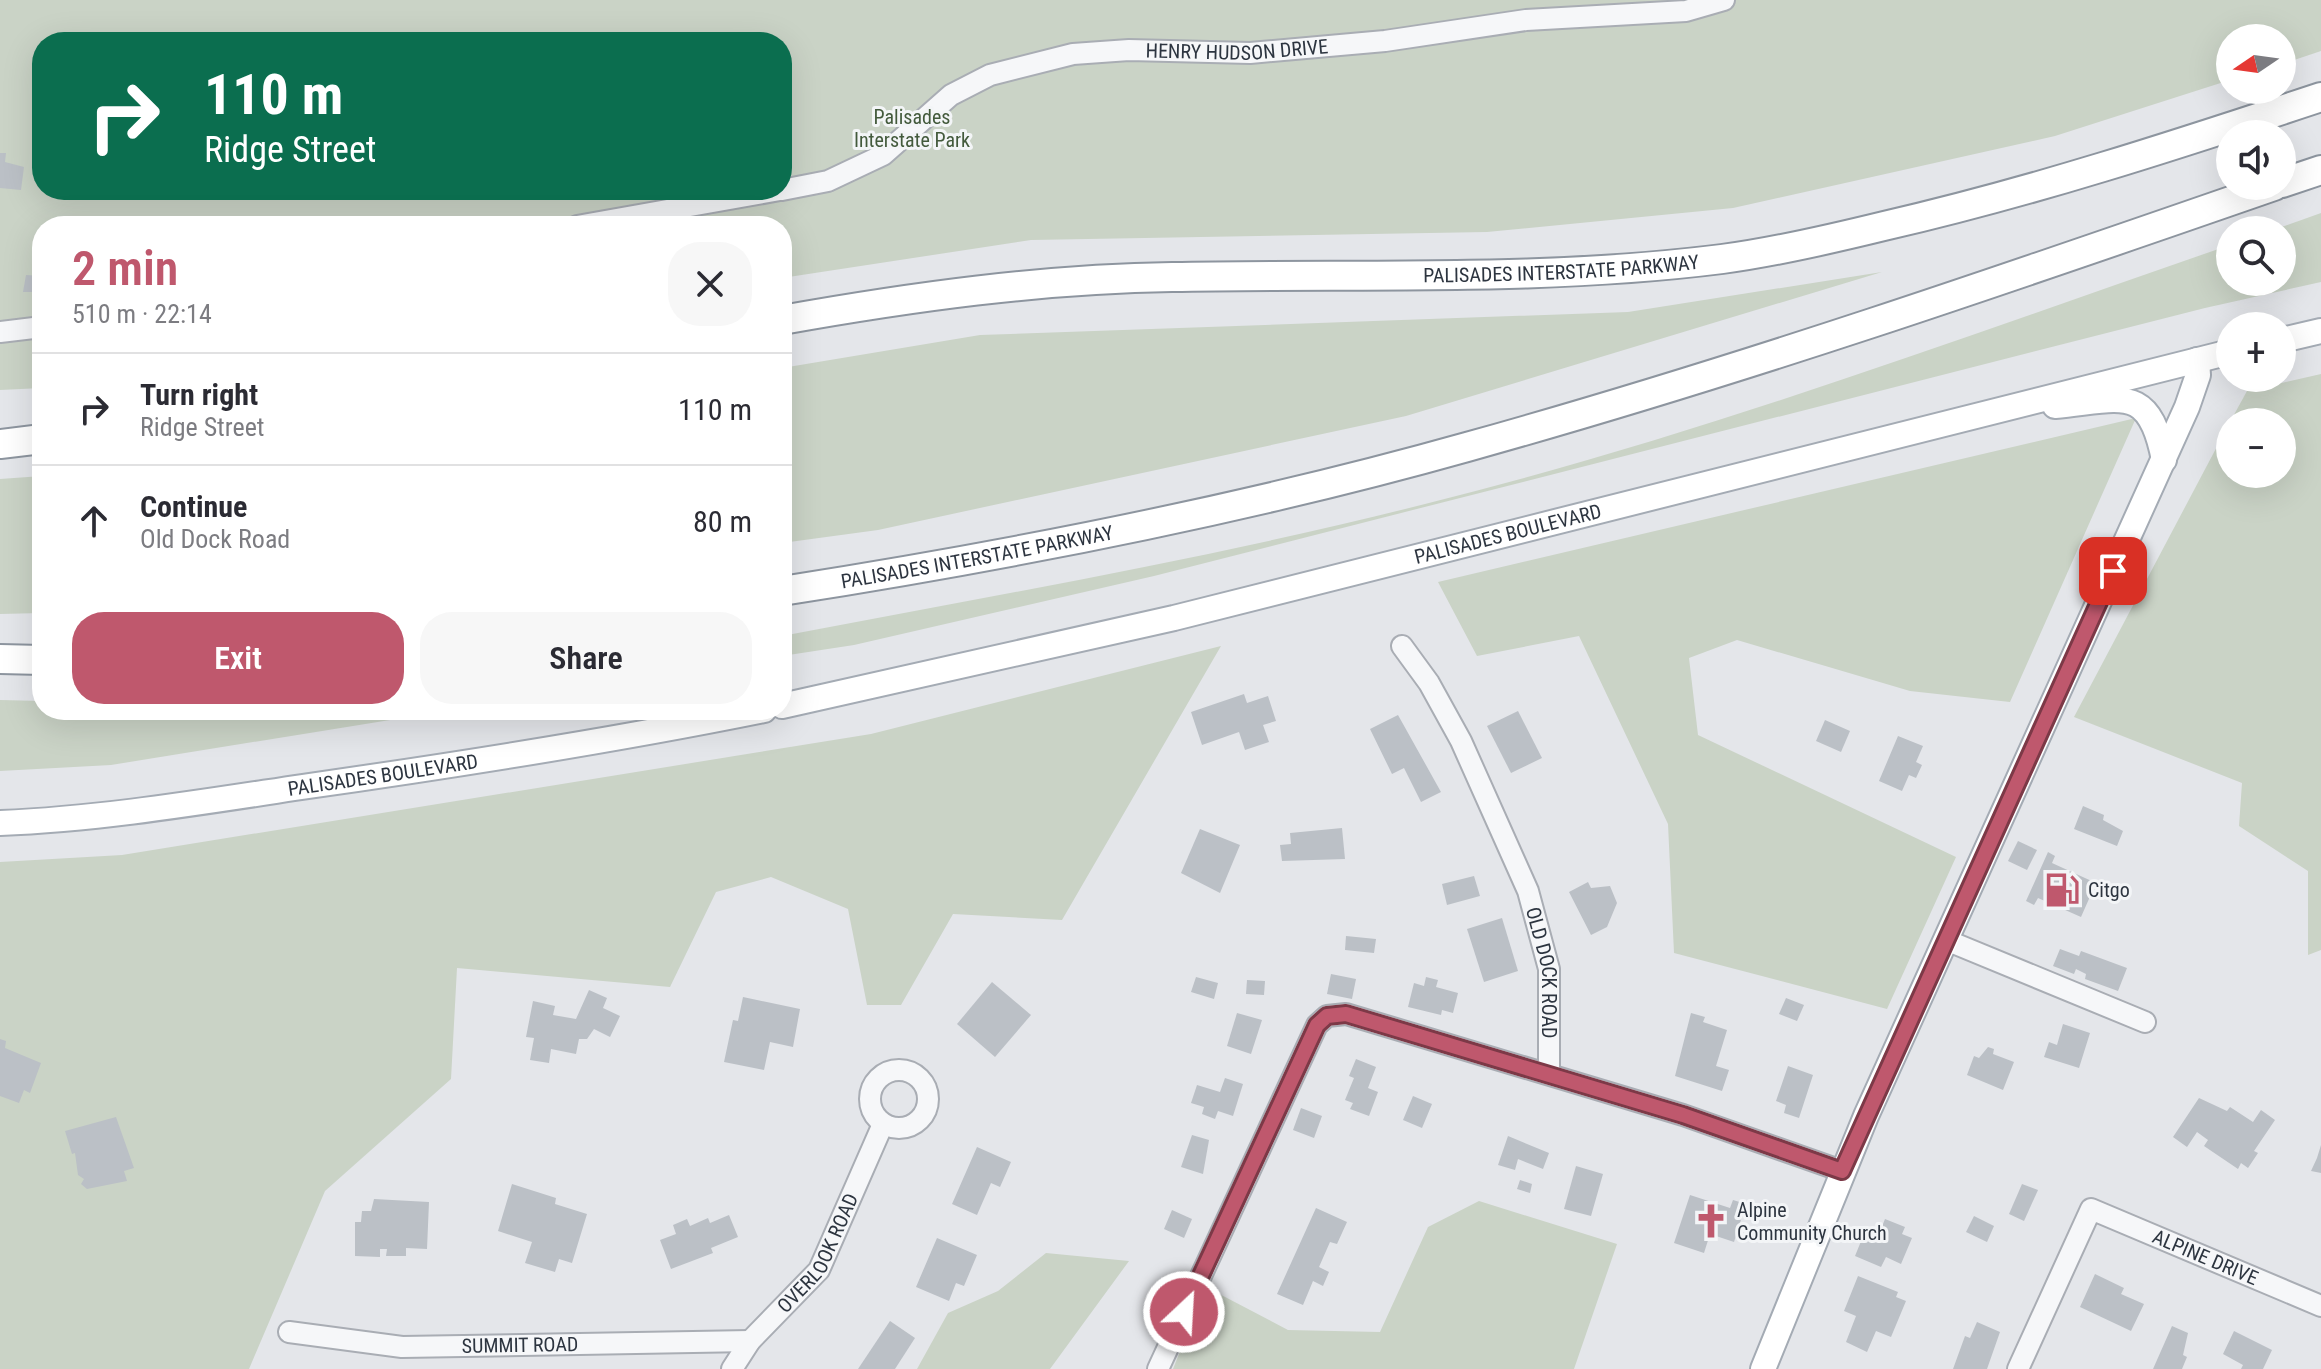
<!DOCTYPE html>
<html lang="en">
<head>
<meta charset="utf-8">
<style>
	body { margin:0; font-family:"Roboto Condensed",sans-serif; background:#f7f7f7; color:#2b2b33; height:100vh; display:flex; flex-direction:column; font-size:30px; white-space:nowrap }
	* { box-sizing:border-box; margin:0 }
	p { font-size:26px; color:#7c7c81 }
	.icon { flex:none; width:44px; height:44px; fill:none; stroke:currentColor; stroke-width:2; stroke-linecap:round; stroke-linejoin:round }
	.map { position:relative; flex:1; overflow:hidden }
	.panel { position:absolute; left:32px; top:216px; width:760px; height:504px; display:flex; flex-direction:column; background:#fff; border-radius:32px; box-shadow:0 8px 32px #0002 }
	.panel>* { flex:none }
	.guide { position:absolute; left:32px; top:32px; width:760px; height:168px; border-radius:32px; box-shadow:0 8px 32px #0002; background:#0b6e4f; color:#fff; overflow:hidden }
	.needle { width:52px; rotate:257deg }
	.buttons { position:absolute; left:2216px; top:24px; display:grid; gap:16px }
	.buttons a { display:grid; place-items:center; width:80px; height:80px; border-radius:50%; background:#fff; box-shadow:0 8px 32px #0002; font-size:40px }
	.pin { position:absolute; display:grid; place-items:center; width:68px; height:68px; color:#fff; margin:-34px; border-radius:16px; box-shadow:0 4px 12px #0006 }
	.me { position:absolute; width:88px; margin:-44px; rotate:25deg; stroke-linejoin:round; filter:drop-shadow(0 0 6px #0008) }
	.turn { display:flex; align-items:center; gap:28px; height:168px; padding:0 40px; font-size:36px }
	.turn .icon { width:104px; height:104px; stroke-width:2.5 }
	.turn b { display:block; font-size:56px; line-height:68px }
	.round { display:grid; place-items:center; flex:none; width:84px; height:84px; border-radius:32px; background:#f7f7f7 }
	.headline { display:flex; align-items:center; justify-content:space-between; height:136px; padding:0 40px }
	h1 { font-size:48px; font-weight:600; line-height:60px; color:#bf586d }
	.cta { display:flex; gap:16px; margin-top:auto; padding:16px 40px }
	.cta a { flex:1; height:92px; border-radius:32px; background:#bf586d; color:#fff; font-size:32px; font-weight:600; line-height:92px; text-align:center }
	.cta a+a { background:#f7f7f7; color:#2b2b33 }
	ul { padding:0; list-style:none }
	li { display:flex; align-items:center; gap:24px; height:112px; padding:0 40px; border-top:2px solid #e1e1e2 }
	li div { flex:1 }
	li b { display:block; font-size:30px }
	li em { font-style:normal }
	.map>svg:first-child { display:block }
</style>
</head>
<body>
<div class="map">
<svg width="2321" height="1369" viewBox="0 0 2321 1369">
	<rect width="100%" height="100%" fill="#e4e6ea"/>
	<!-- green -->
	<g fill="#cad3c6" fill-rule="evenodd">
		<path d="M0,0H2321V51L2282,64V38H2230V80L2055,136L1733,208L1487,232L1031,240L782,278V226H42V388L0,390ZM42,42H782V190H42Z"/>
		<path d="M2321,213V282L2205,308L1154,576L854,645L782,656V636C997,595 1213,558 1425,504C1699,436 1964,337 2230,245V282H2282V230H2273Z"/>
		<path d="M1882,272L1406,416L878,530L782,543V368L980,335L1628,312Z"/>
		<path d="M2321,374V950L2308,955V871L2239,826L2242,783L2074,717L2230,422V474H2282V422H2230L2247,391Z"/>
		<path d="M2136,418L2010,702L1910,691L1737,640L1689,658L1698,735L1956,857L1887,1009L1674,953L1668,824L1579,636L1477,656L1438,582Z"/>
		<path d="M42,476V613L0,614V479Z"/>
		<path d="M1221,646L1062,920L953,914L901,1005H867L848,909L771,877L716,892L670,987L457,968L451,1079L325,1191L249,1369H0V862L122,855L871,734Z"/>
		<path d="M0,700L42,701V710H452L111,765L0,771Z"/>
		<path d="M1479,1201L1617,1244L1574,1369H1173L1206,1287L1288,1330L1380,1332L1428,1227Z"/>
		<path d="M1046,1253L1129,1261L1050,1369H917L948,1313L998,1291Z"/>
	</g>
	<!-- building -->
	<g fill="#bbc0c6">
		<path d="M0,153H6L5,162L24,167L21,190L0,188Z"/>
		<path d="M26,275L42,276V292H23Z"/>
		<path d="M1244,694L1247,703L1268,696L1276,721L1263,725L1269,742L1245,750L1239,732L1202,745L1191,712Z"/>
		<path d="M1518,711L1542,758L1511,773L1487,726Z"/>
		<path d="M1398,715L1441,792L1421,802L1404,768L1392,774L1370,729Z"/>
		<path d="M1825,720L1850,731L1841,752L1816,741Z"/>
		<path d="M1898,736L1923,746L1916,762L1922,765L1916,778L1909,775L1902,791L1879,781Z"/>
		<path d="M2083,806L2104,815L2103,820L2123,831L2117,846L2074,829Z"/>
		<path d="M1342,828L1345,859L1282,861L1280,845L1291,844L1290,833Z"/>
		<path d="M1200,829L1240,845L1220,893L1181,873Z"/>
		<path d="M2018,841L2037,850L2027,870L2008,861Z"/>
		<path d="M2048,852L2055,856L2052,863L2096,883L2081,917L2038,898L2034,905L2026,901Z"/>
		<path d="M1474,876L1480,896L1447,905L1442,884Z"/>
		<path d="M1588,882L1591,888L1610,886L1617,903L1607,927L1591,935L1569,892Z"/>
		<path d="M1502,918L1518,971L1484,982L1467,929Z"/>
		<path d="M1346,936L1376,939L1374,953L1345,950Z"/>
		<path d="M2060,949L2079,956L2081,951L2127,968L2118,991L2085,979L2086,974L2076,969L2074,974L2053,966Z"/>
		<path d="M1331,974L1356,979L1352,999L1327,994Z"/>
		<path d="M1196,977L1218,983L1214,999L1191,992Z"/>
		<path d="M1426,977L1438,980L1436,987L1458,993L1453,1013L1442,1010L1441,1015L1408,1007L1414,983L1424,986Z"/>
		<path d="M1247,980L1265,981L1264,995L1246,994Z"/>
		<path d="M992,982L1031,1015L995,1057L957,1024Z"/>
		<path d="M589,990L607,998L603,1008L620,1016L610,1037L594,1029L587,1039H579L576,1054L551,1049L549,1063L530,1060L534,1038L526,1037L533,1001L555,1006L553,1015L576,1019Z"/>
		<path d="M743,997L800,1009L793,1047L770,1042L764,1070L724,1062L733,1020L738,1021Z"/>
		<path d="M1786,998L1804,1005L1797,1021L1779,1014Z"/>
		<path d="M1237,1013L1262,1020L1251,1054L1227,1046Z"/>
		<path d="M1691,1013L1705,1017L1703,1022L1727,1030L1716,1066L1729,1070L1722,1091L1675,1076Z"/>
		<path d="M2063,1024L2090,1033L2079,1068L2044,1057L2049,1042L2057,1045Z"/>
		<path d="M0,1039L6,1041L5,1048L41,1063L30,1093L24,1090L19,1103L0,1096Z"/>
		<path d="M1988,1047L1994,1049L1993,1054L2014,1062L2003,1090L1967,1075L1974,1056L1979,1058Z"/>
		<path d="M1356,1059L1376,1067L1368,1088L1378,1092L1369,1116L1350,1109L1353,1103L1345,1100L1354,1078L1349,1076Z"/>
		<path d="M1788,1066L1813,1075L1799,1118L1784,1113L1786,1105L1776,1101Z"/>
		<path d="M1225,1078L1243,1084L1233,1116L1218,1111L1215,1119L1202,1114L1204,1107L1191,1103L1197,1085L1220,1092Z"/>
		<path d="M1413,1096L1432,1104L1422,1128L1403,1120Z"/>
		<path d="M2199,1098L2227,1111L2230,1107L2253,1122L2261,1110L2275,1120L2254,1151L2258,1153L2248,1168L2241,1163L2238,1169L2204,1146L2208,1140L2197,1132L2187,1147L2173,1137Z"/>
		<path d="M1301,1108L1322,1116L1314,1138L1293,1130Z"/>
		<path d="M116,1117L134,1168L124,1171L127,1181L87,1189L81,1184L84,1179L78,1175L75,1153L72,1154L65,1131Z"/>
		<path d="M1192,1135L1209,1140L1203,1174L1181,1167Z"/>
		<path d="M1508,1136L1549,1153L1543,1169L1518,1159L1515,1170L1498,1165Z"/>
		<path d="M2321,1145V1173L2311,1171L2317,1158Z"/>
		<path d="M977,1147L1011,1162L1000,1187L991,1183L977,1215L952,1204Z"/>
		<path d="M1576,1166L1603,1174L1591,1216L1564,1209Z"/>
		<path d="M1520,1180L1532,1184L1530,1193L1517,1189Z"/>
		<path d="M512,1184L556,1198L555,1204L587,1214L572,1263L559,1259L555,1272L525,1263L532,1242L498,1231Z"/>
		<path d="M2022,1184L2038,1190L2024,1221L2009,1214Z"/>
		<path d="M1690,1195L1730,1208L1733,1200L1746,1204L1734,1242L1710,1234L1704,1253L1674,1243Z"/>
		<path d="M374,1199L429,1202L427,1249L406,1248V1256H386L387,1249H380V1257L355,1256V1222H361L362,1211H371Z"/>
		<path d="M1316,1208L1347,1222L1337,1244L1330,1242L1319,1267L1329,1272L1323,1286L1313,1281L1303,1305L1277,1294Z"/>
		<path d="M1172,1210L1192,1219L1184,1238L1164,1229Z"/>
		<path d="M729,1215L738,1237L711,1248L713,1253L671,1269L660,1240L676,1234L673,1225L687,1219L690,1226L708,1218L710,1223Z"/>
		<path d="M1974,1216L1994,1226L1987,1242L1966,1232Z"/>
		<path d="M1885,1219L1905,1227L1902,1234L1912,1238L1901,1264L1886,1257L1881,1267L1855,1256L1866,1229L1879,1234Z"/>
		<path d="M937,1238L977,1255L964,1286L956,1283L949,1301L916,1287Z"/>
		<path d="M2095,1274L2124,1288L2121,1294L2144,1304L2131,1331L2080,1307Z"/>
		<path d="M1858,1276L1898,1292L1896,1297L1906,1301L1891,1337L1876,1331L1867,1352L1846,1342L1856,1316L1844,1311Z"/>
		<path d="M890,1321L915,1338L895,1369H858Z"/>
		<path d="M1977,1322L2000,1332L1987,1369H1953L1965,1336L1970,1338Z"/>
		<path d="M2172,1326L2188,1333L2183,1355L2187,1357L2182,1369H2153Z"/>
		<path d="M2234,1331L2272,1350L2263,1369H2241L2243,1365L2223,1354Z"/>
	</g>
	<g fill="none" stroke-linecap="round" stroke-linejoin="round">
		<!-- minor casing -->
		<g stroke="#a9adb4" stroke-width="24">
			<g id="minor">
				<path id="s1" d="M782,190L828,181L883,155L951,95L990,75L1073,54L1129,50L1250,53L1385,41L1526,20L1686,11L1724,0"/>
				<path d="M577,226L780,190"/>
				<path d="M0,332L42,327"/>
				<path id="s2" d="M1402,646L1429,683L1461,741L1528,891L1549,969V1073"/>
				<path d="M1946,940L2145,1022"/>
				<circle cx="899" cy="1099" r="29"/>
				<path id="s3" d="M289,1332L402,1347L750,1341"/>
				<path id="s4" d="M732,1369L750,1341L819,1270L883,1124"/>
				<path d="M1158,1369L1317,1025L1327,1016L1346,1014L1683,1115L1842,1171"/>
				<path id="s5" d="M2018,1369L2091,1209L2321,1306"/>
			</g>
		</g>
		<!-- major casing -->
		<g stroke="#a4abb4" stroke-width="28">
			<g id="major">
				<path d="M2282,340L2321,331"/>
				<path d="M2055,406C2121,400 2149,382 2164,460"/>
				<path id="s6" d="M782,706L1174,618L2230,352"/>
				<path id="s7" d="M0,823C101,819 202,802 302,787C457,765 611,741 764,710"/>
				<path d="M1763,1369L1866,1116L2187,407L2198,375L2197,360"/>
			</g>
		</g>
		<!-- highway casing -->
		<g stroke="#8d959f" stroke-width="32">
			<g id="highway">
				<path d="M2282,183L2321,170"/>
				<path id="s8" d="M782,320C911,297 1041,279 1172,277C1355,273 1540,282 1722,259C1776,252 1831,239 1884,226C2032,192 2176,145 2321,97"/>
				<path d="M0,444L42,439"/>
				<path id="s9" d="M782,591C1012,555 1243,510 1467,447C1740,371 2006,279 2274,186"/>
				<path d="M0,659L42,660"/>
			</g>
		</g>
		<!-- minor -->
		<use href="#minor" stroke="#f6f7f9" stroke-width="20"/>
		<!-- major -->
		<use href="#major" stroke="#fff" stroke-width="24"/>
		<!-- highway -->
		<use href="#highway" stroke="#fff" stroke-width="28"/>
	</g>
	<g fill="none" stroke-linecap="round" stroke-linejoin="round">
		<!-- route casing -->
		<g stroke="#7c3947" stroke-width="20">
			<path id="route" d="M1184,1312L1317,1025L1327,1016L1346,1014L1683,1115L1842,1171L2113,571"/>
		</g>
		<!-- route -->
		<use href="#route" stroke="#bf586d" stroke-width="14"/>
	</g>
	<!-- icons -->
	<defs>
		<g id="fuel-bare" transform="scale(2.76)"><path d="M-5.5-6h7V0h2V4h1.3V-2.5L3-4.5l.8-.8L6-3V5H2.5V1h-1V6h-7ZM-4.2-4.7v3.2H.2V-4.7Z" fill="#bf586d" stroke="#f3f5f7" stroke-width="2.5" paint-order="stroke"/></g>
		<g id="church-bare" transform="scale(2.76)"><path d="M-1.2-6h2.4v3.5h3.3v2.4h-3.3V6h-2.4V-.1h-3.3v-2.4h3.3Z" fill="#bf586d" stroke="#f3f5f7" stroke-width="2.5" paint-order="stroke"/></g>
	</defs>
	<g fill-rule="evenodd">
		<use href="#fuel-bare" x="2062" y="890"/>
		<use href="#church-bare" x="1711" y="1221"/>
	</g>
	<g text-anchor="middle" stroke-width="6" stroke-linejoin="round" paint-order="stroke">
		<!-- street labels -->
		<g font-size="20" fill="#2d3540" stroke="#f3f5f7">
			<text dy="7" stroke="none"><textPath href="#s1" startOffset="492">HENRY HUDSON DRIVE</textPath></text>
			<text dy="7" stroke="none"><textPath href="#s8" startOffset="782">PALISADES INTERSTATE PARKWAY</textPath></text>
			<text dy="7" stroke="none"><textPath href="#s6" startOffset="746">PALISADES BOULEVARD</textPath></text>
			<text dy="7" stroke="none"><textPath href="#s9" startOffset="198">PALISADES INTERSTATE PARKWAY</textPath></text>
			<text dy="7" stroke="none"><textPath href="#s7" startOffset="386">PALISADES BOULEVARD</textPath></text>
			<text dy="7" stroke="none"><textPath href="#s2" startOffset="360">OLD DOCK ROAD</textPath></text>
			<text dy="7" stroke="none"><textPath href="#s4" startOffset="146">OVERLOOK ROAD</textPath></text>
			<text dy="7" stroke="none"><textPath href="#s5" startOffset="300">ALPINE DRIVE</textPath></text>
			<text dy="7" stroke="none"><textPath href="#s3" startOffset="232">SUMMIT ROAD</textPath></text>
		</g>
		<!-- park labels -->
		<g font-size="20" fill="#435a3c" stroke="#f3f5f7">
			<text x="912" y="124">Palisades<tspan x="912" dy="23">Interstate Park</tspan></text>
		</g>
		<!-- poi labels -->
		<g font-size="20" fill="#2d3540" stroke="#f3f5f7" text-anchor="start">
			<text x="2088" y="897">Citgo</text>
			<text x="1737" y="1217">Alpine<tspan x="1737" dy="23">Community Church</tspan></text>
		</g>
	</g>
</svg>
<div class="buttons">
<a><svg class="needle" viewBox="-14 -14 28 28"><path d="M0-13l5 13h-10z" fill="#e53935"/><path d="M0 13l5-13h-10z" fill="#7c7c81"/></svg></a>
<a><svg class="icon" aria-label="sound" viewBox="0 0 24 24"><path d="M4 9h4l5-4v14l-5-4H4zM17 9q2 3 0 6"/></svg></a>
<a><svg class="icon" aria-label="search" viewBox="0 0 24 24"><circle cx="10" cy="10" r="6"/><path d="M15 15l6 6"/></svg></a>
<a>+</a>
<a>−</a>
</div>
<div class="pin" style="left:2113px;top:571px;background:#d93025"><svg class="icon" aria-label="arrive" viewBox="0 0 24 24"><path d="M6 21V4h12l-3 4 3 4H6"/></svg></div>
<svg class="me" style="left:1184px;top:1312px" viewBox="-20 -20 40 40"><circle r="17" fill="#bf586d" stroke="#fff" stroke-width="3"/><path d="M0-11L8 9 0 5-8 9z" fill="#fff"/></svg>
<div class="guide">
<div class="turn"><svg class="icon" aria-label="right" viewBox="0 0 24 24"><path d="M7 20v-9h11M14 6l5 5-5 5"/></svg><div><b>110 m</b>Ridge Street</div></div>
</div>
<section class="panel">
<div class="headline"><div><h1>2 min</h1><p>510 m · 22:14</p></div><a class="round"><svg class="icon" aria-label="close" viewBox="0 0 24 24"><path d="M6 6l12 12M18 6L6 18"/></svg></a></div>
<ul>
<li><svg class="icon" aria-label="right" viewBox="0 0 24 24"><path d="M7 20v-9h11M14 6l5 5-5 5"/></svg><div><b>Turn right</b><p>Ridge Street</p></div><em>110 m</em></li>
<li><svg class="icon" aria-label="ahead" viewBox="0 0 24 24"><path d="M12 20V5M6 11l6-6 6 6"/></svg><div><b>Continue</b><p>Old Dock Road</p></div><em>80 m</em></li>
</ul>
<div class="cta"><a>Exit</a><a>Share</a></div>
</section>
</div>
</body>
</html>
